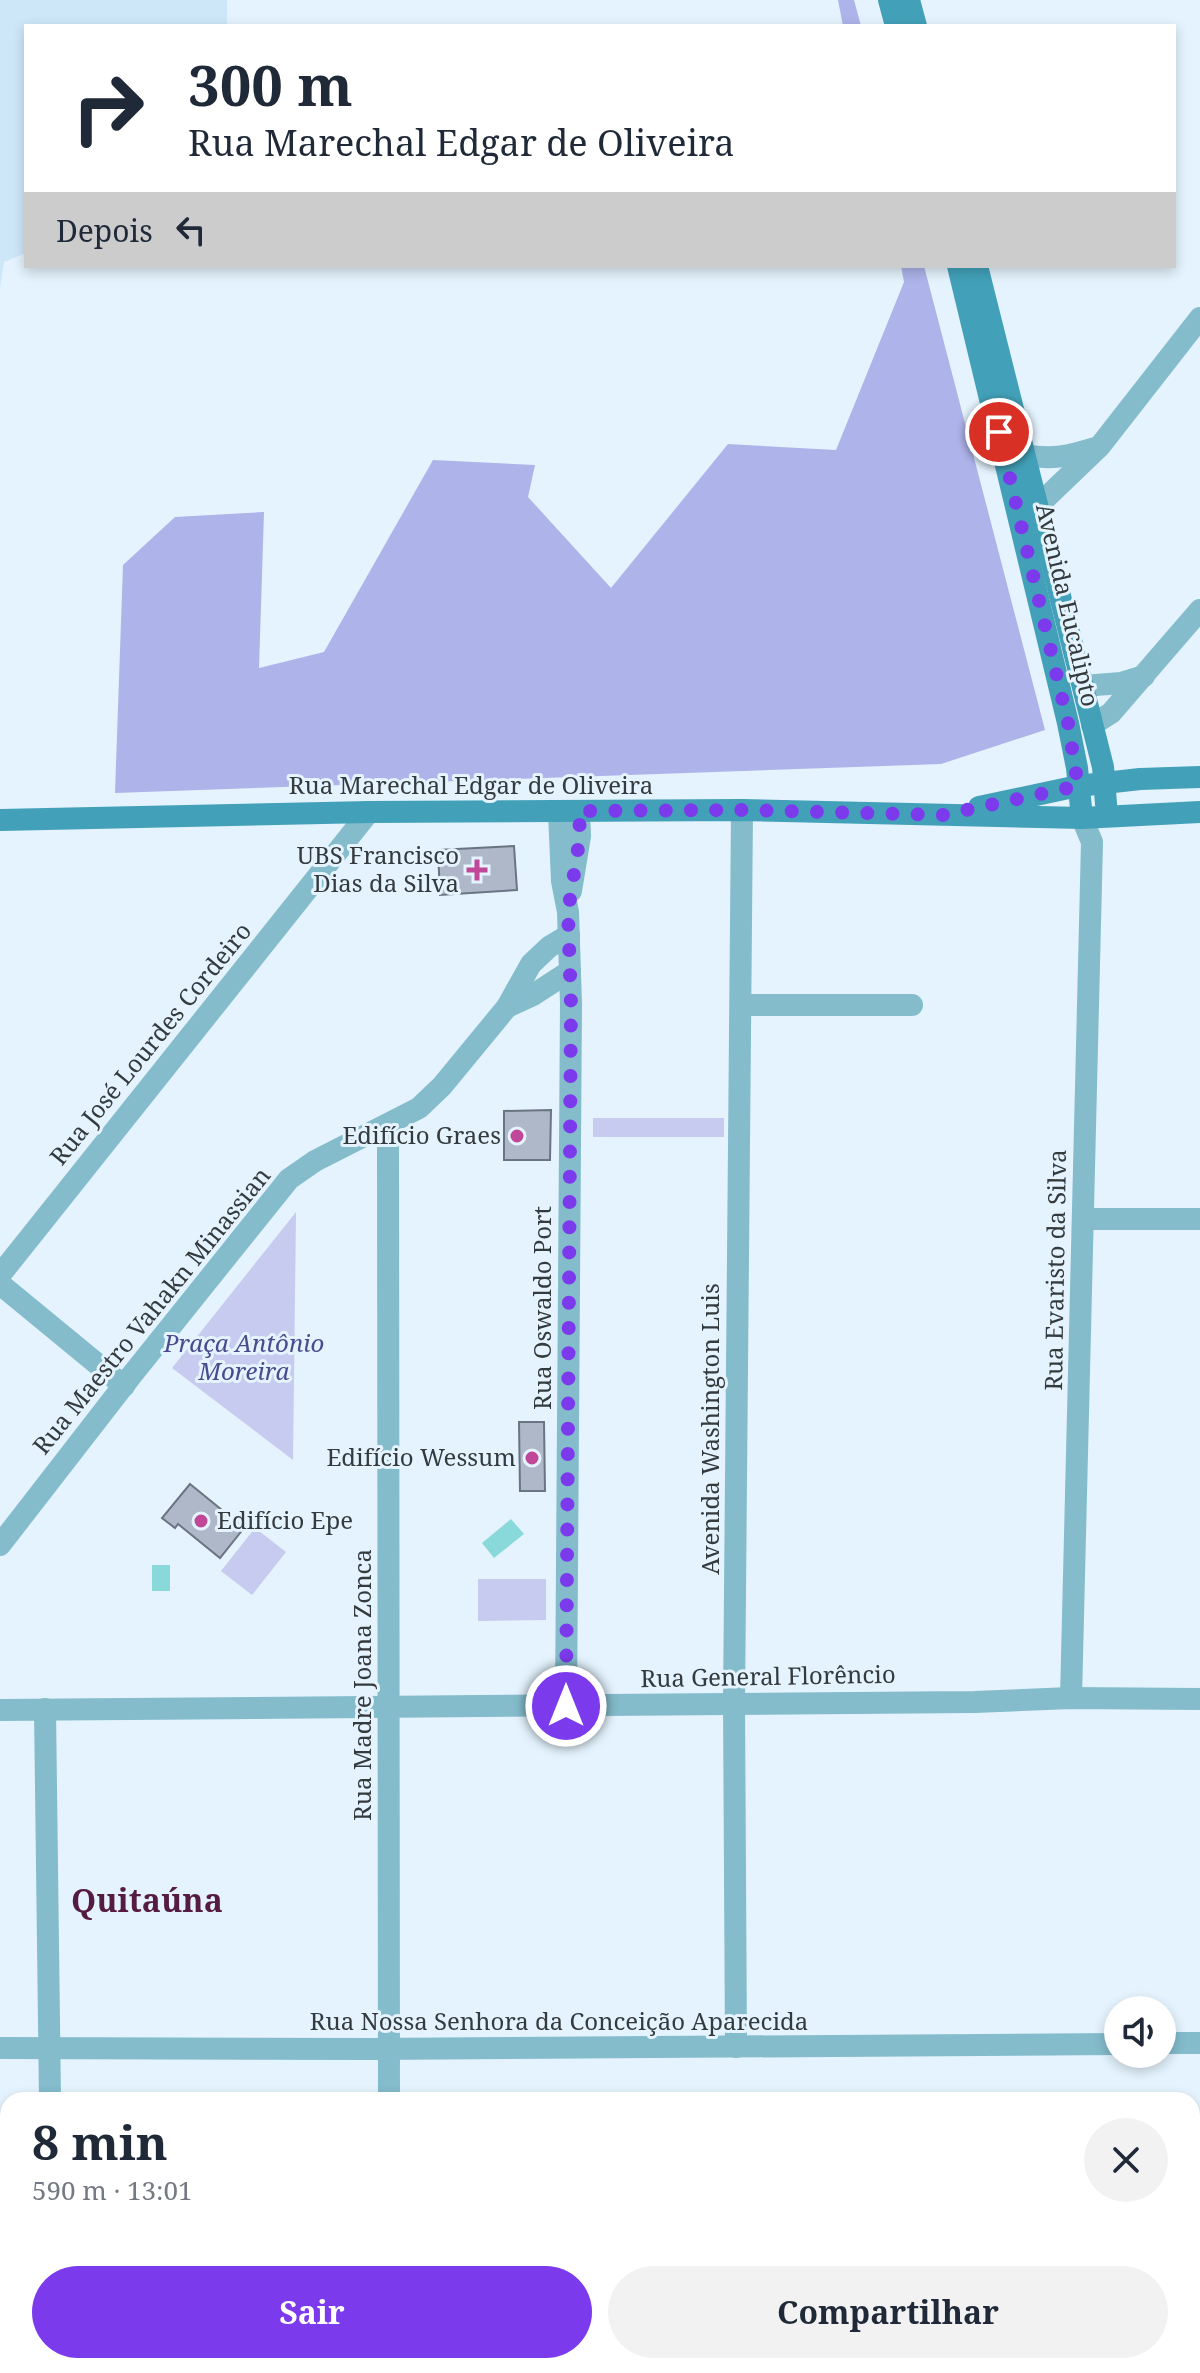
<!DOCTYPE html>
<html lang="pt">
<head>
<meta charset="utf-8">
<style>
	body { margin:0; font-family:"Noto Serif",serif; background:#f2f2f3; color:#1f2937; height:100vh; display:flex; flex-direction:column; font-size:30px; white-space:nowrap }
	* { box-sizing:border-box; margin:0 }
	p { font-size:26px; color:#747a83 }
	.icon { flex:none; width:44px; height:44px; fill:none; stroke:currentColor; stroke-width:2; stroke-linecap:round; stroke-linejoin:round }
	.map { position:relative; flex:1; overflow:hidden }
	.drawer { position:absolute; left:0px; top:2092px; width:1200px; height:282px; display:flex; flex-direction:column; background:#fff; border-radius:24px 24px 0 0; box-shadow:0 4px 12px #0003 }
	.drawer>* { flex:none }
	.banner { position:absolute; left:24px; top:24px; width:1152px; height:244px; border-radius:0px; box-shadow:0 4px 12px #0003; background:#fff; color:#1f2937; overflow:hidden }
	.fabs { position:absolute; left:1104px; top:1996px; display:grid; gap:16px }
	.fabs a { display:grid; place-items:center; width:72px; height:72px; border-radius:50%; background:#fff; box-shadow:0 4px 12px #0003; font-size:40px }
	.pin { position:absolute; display:grid; place-items:center; width:68px; height:68px; color:#fff; margin:-34px; border:4px solid #fff; border-radius:50%; box-shadow:0 2px 8px #0007 }
	.me { position:absolute; width:88px; margin:-44px; rotate:0deg; stroke-linejoin:round; filter:drop-shadow(0 0 6px #0008) }
	.turn { display:flex; align-items:center; gap:28px; height:168px; padding:0 32px; font-size:36px }
	.turn .icon { width:104px; height:104px; stroke-width:2.5 }
	.turn b { display:block; font-size:56px; line-height:68px }
	.then { display:flex; align-items:center; height:76px; padding:0 32px; background:#0003; gap:16px; font-size:30px }
	.round { display:grid; place-items:center; flex:none; width:84px; height:84px; border-radius:42px; background:#f2f2f3 }
	.headline { display:flex; align-items:center; justify-content:space-between; height:136px; padding:0 32px }
	h1 { font-size:48px; font-weight:700; line-height:60px }
	.cta { display:flex; gap:16px; margin-top:auto; padding:16px 32px }
	.cta a { flex:1; height:92px; border-radius:48px; background:#7c3aed; color:#fff; font-size:32px; font-weight:700; line-height:92px; text-align:center }
	.cta a+a { background:#f2f2f3; color:#1f2937 }
	.map>svg:first-child { display:block }
</style>
</head>
<body>
<div class="map">
<svg width="1200" height="2373" viewBox="0 0 1200 2373">
	<rect width="100%" height="100%" fill="#e4f3fd"/>
	<!-- built -->
	<path fill="#cee7f8" d="M0,0H227V26H26V253L4,262L0,288Z"/>
	<!-- green -->
	<g fill="#c6cbef">
		<rect x="593" y="1118" width="131" height="19"/>
		<path d="M296,1212L293,1460L172,1368Z"/>
		<path d="M255,1528L286,1552L252,1595L221,1571Z"/>
		<path d="M478,1579H546V1620L478,1621Z"/>
	</g>
	<!-- forest -->
	<g fill="#aeb3ea">
		<path d="M838,0H854L861,26H843Z"/>
		<path d="M901,266H924L1045,730L941,764L115,793L123,565L175,517L264,512L259,668L324,652L433,460L535,465L528,497L611,588L728,444L836,450L904,282Z"/>
	</g>
	<!-- water -->
	<g fill="#89d9da">
		<path d="M511,1519L524,1534L494,1558L482,1543Z"/>
		<rect x="152" y="1565" width="18" height="26"/>
	</g>
	<!-- building -->
	<g fill="#aeb8c8" stroke="#6a7482" stroke-width="2">
		<path d="M514,846L517,890L440,895L438,850Z"/>
		<path d="M551,1110L550,1160H504V1111Z"/>
		<path d="M519,1422H544L545,1491H520Z"/>
		<path d="M190,1484L244,1528L220,1558L178,1524L175,1528L162,1518Z"/>
	</g>
	<g fill="none" stroke-linecap="round" stroke-linejoin="round">
		<!-- minor -->
		<g stroke="#84bccc" stroke-width="22">
			<path d="M1025,455C1053,460 1069,456 1095,448"/>
			<path d="M1025,518L1100,446L1200,318"/>
			<path d="M1083,686L1121,683L1144,676"/>
			<path d="M1092,725L1111,713L1200,610"/>
			<path d="M559,813L562,881L568,912L571,1004L566,1706"/>
			<path d="M571,891L580,836L579,811"/>
			<path d="M741,1005H912"/>
			<path d="M507,1007L533,995L570,971"/>
			<path d="M388,1126L389,2100"/>
			<path d="M1083,1219H1200"/>
			<path d="M0,1275L369,812"/>
			<path d="M0,1284L124,1386"/>
			<path d="M0,1545L131,1376L289,1179L315,1161L419,1108L442,1086L507,1007L531,964L549,947L569,935"/>
			<path d="M1071,1698L1092,842L1082,818"/>
			<path d="M45,1709L50,2100"/>
			<path d="M1162,2043H1200"/>
			<path d="M736,2047L734,1703L742,810"/>
			<path d="M0,2048L372,2049L1118,2044"/>
			<path d="M392,2366V2373"/>
			<path d="M48,2373V2366"/>
		</g>
		<!-- tertiary -->
		<path stroke="#84bccc" stroke-width="22" d="M0,1710L975,1702L1071,1698L1200,1699"/>
		<!-- secondary -->
		<g stroke="#42a1b9" stroke-width="22">
			<path d="M889,0L896,26"/>
			<path d="M909,0L916,26"/>
			<path d="M958,266L1068,723L1077,768L1082,818"/>
			<path d="M977,266L1103,767L1107,816"/>
			<path d="M979,807L1078,786L1140,779L1200,777"/>
			<path d="M0,820L369,812L742,810L1082,818L1200,812"/>
		</g>
	</g>
	<g fill="none" stroke-linecap="round" stroke-linejoin="round">
		<!-- route -->
		<path stroke="#7c3aed" stroke-width="14" stroke-dasharray="0 25.2" d="M566,1706L571,1004L568,912L580,836L579,811L742,810L943,815L1078,786L1068,723L999,432"/>
	</g>
	<!-- markers -->
	<g fill="#c14799" stroke="#e4f3fd" stroke-width="3">
		<path d="M473 858h8v8h8v8h-8v8h-8v-8h-8v-8h8z"/>
		<circle cx="517" cy="1136" r="8"/>
		<circle cx="532" cy="1458" r="8"/>
		<circle cx="201" cy="1521" r="8"/>
	</g>
	<g text-anchor="middle" stroke-width="6" stroke-linejoin="round" paint-order="stroke">
		<!-- street labels -->
		<g font-size="24" fill="#343b3f" stroke="#e4f3fd">
			<text transform="translate(1067 605) rotate(77)" y="8">Avenida Eucalipto</text>
			<text x="471" y="794">Rua Marechal Edgar de Oliveira</text>
			<text transform="translate(151 1044) rotate(-51)" y="8">Rua José Lourdes Cordeiro</text>
			<text transform="translate(1056 1270) rotate(-89)" y="8">Rua Evaristo da Silva</text>
			<text transform="translate(543 1308) rotate(-90)" y="8">Rua Oswaldo Port</text>
			<text transform="translate(152 1311) rotate(-51)" y="8">Rua Maestro Vahakn Minassian</text>
			<text transform="translate(711 1429) rotate(-90)" y="8">Avenida Washington Luis</text>
			<text transform="translate(768 1677) rotate(-1)" y="8">Rua General Florêncio</text>
			<text transform="translate(363 1685) rotate(-90)" y="8">Rua Madre Joana Zonca</text>
			<text x="559" y="2030">Rua Nossa Senhora da Conceição Aparecida</text>
		</g>
		<!-- poi labels -->
		<g font-size="24" fill="#343b3f" stroke="#e4f3fd" text-anchor="end">
			<text x="459" y="864">UBS Francisco<tspan x="459" dy="28">Dias da Silva</tspan></text>
			<text x="501" y="1144">Edifício Graes</text>
			<text x="516" y="1466">Edifício Wessum</text>
			<text x="217" y="1529" text-anchor="start">Edifício Epe</text>
		</g>
		<!-- park labels -->
		<g font-size="24" font-style="italic" fill="#494b8e" stroke="#e4f3fd">
			<text x="244" y="1352">Praça Antônio<tspan x="244" dy="28">Moreira</tspan></text>
		</g>
		<!-- district labels -->
		<g font-size="32" font-weight="bold" fill="#551b42" stroke="#e4f3fd">
			<text x="147" y="1912">Quitaúna</text>
		</g>
	</g>
</svg>
<div class="fabs">
<a><svg class="icon" aria-label="sound" viewBox="0 0 24 24"><path d="M4 9h4l5-4v14l-5-4H4zM17 9q2 3 0 6"/></svg></a>
</div>
<div class="pin" style="left:999px;top:432px;background:#d93025"><svg class="icon" aria-label="arrive" viewBox="0 0 24 24"><path d="M6 21V4h12l-3 4 3 4H6"/></svg></div>
<svg class="me" style="left:566px;top:1706px" viewBox="-20 -20 40 40"><circle r="17" fill="#7c3aed" stroke="#fff" stroke-width="3"/><path d="M0-11L8 9 0 5-8 9z" fill="#fff"/></svg>
<div class="banner">
<div class="turn"><svg class="icon" aria-label="right" viewBox="0 0 24 24"><path d="M7 20v-9h11M14 6l5 5-5 5"/></svg><div><b>300 m</b>Rua Marechal Edgar de Oliveira</div></div>
<div class="then">Depois<svg class="icon" aria-label="left" viewBox="0 0 24 24"><path d="M17 20v-9H6M10 6l-5 5 5 5"/></svg></div>
</div>
<section class="drawer">
<div class="headline"><div><h1>8 min</h1><p>590 m · 13:01</p></div><a class="round"><svg class="icon" aria-label="close" viewBox="0 0 24 24"><path d="M6 6l12 12M18 6L6 18"/></svg></a></div>
<div class="cta"><a>Sair</a><a>Compartilhar</a></div>
</section>
</div>
</body>
</html>
